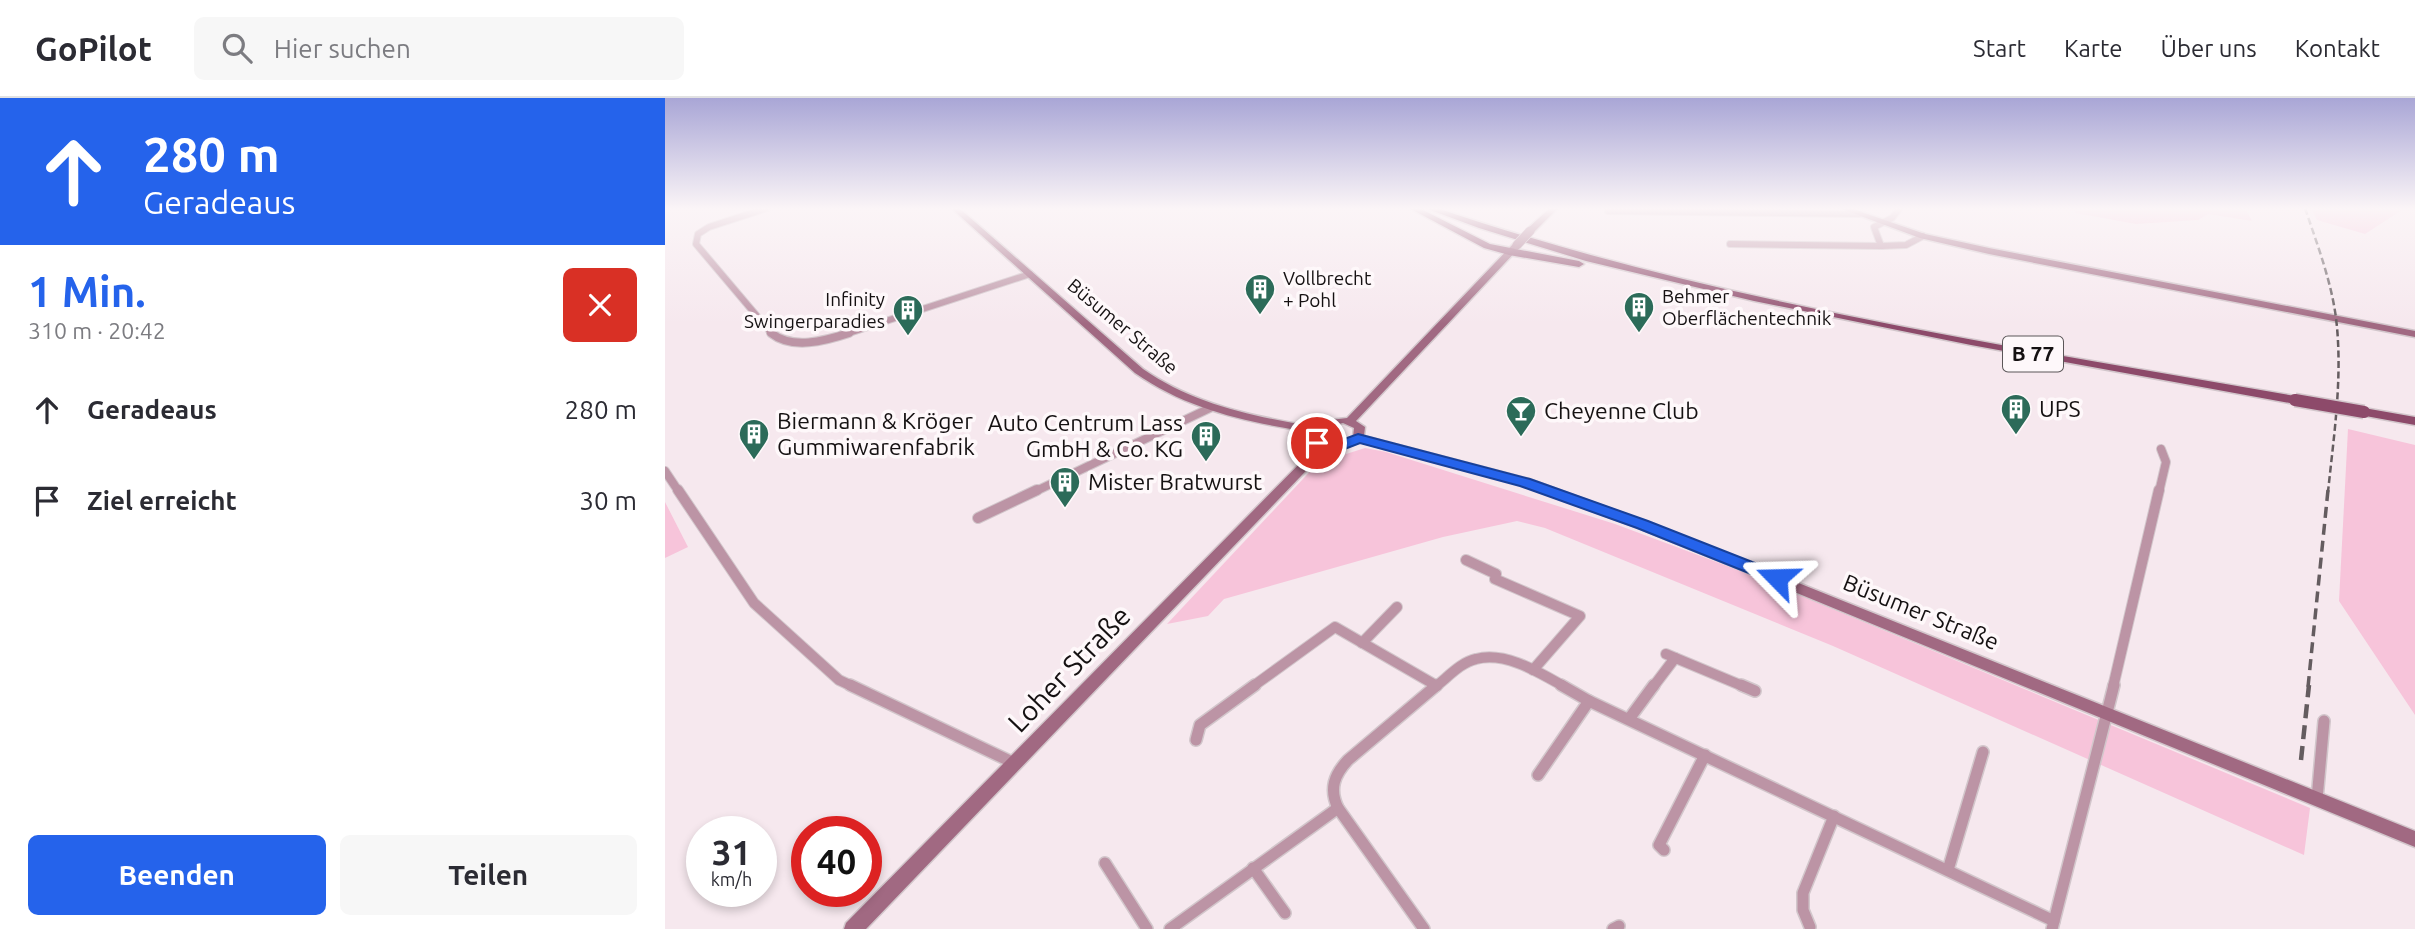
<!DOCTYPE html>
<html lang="de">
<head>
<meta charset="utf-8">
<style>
	body { margin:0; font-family:Ubuntu,sans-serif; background:#f7f7f7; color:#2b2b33; height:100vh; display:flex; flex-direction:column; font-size:26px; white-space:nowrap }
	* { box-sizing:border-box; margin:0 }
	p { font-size:23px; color:#7c7c81 }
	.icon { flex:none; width:38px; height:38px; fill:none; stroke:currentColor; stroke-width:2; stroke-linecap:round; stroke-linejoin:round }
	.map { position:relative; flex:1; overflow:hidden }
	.side { display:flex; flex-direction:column; background:#fff; width:665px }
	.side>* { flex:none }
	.guide { background:#2563eb; color:#fff; overflow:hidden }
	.speed { position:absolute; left:21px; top:718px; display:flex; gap:14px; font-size:35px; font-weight:700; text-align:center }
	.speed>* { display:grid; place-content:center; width:91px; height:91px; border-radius:50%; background:#fff; box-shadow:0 4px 10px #0003; line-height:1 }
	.speed small { font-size:18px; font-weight:400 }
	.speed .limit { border:10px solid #d22; background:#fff; color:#111 }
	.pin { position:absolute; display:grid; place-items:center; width:60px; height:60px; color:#fff; margin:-30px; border:4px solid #fff; border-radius:50%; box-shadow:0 2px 7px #0007 }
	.me { position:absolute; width:77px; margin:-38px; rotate:292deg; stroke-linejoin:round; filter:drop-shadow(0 0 5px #0008) }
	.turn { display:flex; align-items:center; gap:24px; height:147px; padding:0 28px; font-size:32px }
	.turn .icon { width:91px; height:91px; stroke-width:2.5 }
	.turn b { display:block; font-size:49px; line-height:60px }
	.round { display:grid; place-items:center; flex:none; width:74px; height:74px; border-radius:10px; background:#f7f7f7 }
	.head { display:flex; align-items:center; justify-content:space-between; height:119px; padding:0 28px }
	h1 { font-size:42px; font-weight:600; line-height:52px; color:#2563eb }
	.action { display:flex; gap:14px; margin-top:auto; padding:14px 28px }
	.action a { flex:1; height:80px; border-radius:10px; background:#2563eb; color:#fff; font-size:28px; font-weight:600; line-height:80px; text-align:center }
	.action a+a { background:#f7f7f7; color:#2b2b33 }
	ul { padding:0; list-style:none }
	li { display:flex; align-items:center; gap:21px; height:91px; padding:0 28px }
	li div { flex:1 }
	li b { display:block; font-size:26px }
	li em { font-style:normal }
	header { display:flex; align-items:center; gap:42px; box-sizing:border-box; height:98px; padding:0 35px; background:#fff; border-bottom:2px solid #e1e1e2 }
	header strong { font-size:33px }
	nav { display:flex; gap:38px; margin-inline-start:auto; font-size:24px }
	.search { width:490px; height:63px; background:#f7f7f7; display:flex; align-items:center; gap:18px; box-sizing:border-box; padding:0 24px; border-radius:10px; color:#7c7c81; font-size:26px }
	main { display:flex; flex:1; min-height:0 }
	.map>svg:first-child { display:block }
</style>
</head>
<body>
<header>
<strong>GoPilot</strong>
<div class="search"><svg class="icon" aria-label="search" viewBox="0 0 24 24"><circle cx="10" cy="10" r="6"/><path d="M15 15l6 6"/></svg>Hier suchen</div>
<nav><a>Start</a><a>Karte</a><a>Über uns</a><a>Kontakt</a></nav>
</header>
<main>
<section class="side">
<div class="guide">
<div class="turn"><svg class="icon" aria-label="ahead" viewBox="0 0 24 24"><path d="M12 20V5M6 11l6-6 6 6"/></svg><div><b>280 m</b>Geradeaus</div></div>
</div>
<div class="head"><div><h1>1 Min.</h1><p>310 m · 20:42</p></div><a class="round" style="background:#d93025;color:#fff"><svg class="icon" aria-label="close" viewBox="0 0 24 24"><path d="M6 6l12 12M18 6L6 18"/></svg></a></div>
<ul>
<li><svg class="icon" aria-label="ahead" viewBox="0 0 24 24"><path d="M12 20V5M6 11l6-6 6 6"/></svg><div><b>Geradeaus</b></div><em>280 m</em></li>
<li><svg class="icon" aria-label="arrive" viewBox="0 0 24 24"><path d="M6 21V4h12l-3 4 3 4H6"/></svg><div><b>Ziel erreicht</b></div><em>30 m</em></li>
</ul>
<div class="action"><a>Beenden</a><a>Teilen</a></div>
</section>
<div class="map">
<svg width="1750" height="831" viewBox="0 0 1750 831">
	<rect width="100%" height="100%" fill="#f6e8ee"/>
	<!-- green -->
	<g fill="#f7c4da">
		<path d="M1413,110H1580L1587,123L1543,116L1533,122L1471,126L1410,115Z"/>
		<path d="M1646,110H1740L1700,136L1652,122Z"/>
		<path d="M1683,331L1750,347V617L1674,503Z"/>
		<path d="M700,350L721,354L950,426L1081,475L1645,710L1639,757L1168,548L880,430L852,423L778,439L559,501L543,518L502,526L653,365Z"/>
		<path d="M0,404L23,449L0,460Z"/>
	</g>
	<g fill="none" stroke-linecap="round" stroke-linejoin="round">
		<!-- street-far3 casing -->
		<g stroke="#d2c6cb" stroke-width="8">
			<g id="street-far3">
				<path d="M102,110L44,129L33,136L31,146L108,237"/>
				<path d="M1235,110L1227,120L1209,129L1216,148L1241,147L1258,138"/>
				<path d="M943,113L1195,116"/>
				<path d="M1065,146L1216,148"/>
				<path d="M178,237L365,176"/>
			</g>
		</g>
		<!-- street-far2 casing -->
		<g stroke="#d2c6cb" stroke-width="10">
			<g id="street-far2">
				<path d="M106,235C127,252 160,243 184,235"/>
				<path d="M0,373L14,394"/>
				<path d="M369,394L545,310"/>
				<path d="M1494,394L1501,364L1496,351"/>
			</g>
		</g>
		<!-- street-far1 casing -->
		<g stroke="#d2c6cb" stroke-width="12">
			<g id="street-far1">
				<path d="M13,392L89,505L174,582L189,589"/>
				<path d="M313,420L372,392"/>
				<path d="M801,462L831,476L830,481L915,518L868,572"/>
				<path d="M697,545L732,509"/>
				<path d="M1001,556L1080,589"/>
				<path d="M587,589L670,529L772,588"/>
				<path d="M770,589C782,580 796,564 811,561C841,553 875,575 900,589"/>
				<path d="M988,589L1010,560"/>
				<path d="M1448,589L1494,392"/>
			</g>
		</g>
		<!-- street casing -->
		<g stroke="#d2c6cb" stroke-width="14">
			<g id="street">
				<path d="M185,587L349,665"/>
				<path d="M896,587L924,603L1389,823"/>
				<path d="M1076,587L1090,593"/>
				<path d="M964,621L989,587"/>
				<path d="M531,642L535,627L590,587"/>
				<path d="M873,677L924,603"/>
				<path d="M1652,701L1659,623"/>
				<path d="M999,752L994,747L1040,657"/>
				<path d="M440,765L482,831"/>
				<path d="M588,770L620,815"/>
				<path d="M1283,772L1318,654"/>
				<path d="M1145,829L1138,812V795L1169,718"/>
				<path d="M505,831L673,710"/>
				<path d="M759,831L673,710C664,691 669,677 683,662L772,587"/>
				<path d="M948,831L954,828"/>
				<path d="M1387,831L1449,587"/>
			</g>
		</g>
		<!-- secondary casing -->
		<g stroke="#d2c6cb" stroke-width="3">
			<g id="secondary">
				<path d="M286,110H294L478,271C530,307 588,318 649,329L657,323L682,320L849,145H855V149L691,323L700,329L699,338L864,381L982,424L1750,733V749L974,430L856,387L695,344L677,351H662L201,831H179L181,825L652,348L644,342V334C582,324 523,312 470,275ZM678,325L689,330L688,339C677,346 667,348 655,341V335L664,328Z"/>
				<path d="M885,110H893L868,135H862V131Z"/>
				<path d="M1174,110H1185L1260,136L1324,150L1750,233V239L1324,156L1255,140Z"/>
			</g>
		</g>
		<!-- primary casing -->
		<g stroke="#d2c6cb" stroke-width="3">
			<g id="primary">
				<path d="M744,110H754L825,146L914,163L919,166L914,169L844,157L819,150Z"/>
				<path d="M760,110H772C1048,204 1343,248 1630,298L1636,302L1630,306L1306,247L1089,203L921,163L814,130Z"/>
				<path d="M1699,310L1750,319V327L1695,317L1693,314Z"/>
			</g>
		</g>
		<!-- street-far3 -->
		<use href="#street-far3" stroke="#bc94a5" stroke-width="6"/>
		<!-- street-far2 -->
		<use href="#street-far2" stroke="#bc94a5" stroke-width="8"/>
		<!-- street-far1 -->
		<use href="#street-far1" stroke="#bc94a5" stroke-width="10"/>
		<!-- street -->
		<use href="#street" stroke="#bc94a5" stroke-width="11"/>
		<!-- secondary -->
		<use href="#secondary" fill="#a16982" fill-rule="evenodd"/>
		<!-- primary -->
		<use href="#primary" fill="#8d4a6a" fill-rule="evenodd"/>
		<!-- rail-far2 -->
		<path stroke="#645c5f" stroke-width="2.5" stroke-dasharray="7 3.5" stroke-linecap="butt" d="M1640,110C1652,146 1666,182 1671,220C1678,278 1669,336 1663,394"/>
		<!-- rail-far1 -->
		<path stroke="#645c5f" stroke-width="3.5" stroke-dasharray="11 6" stroke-linecap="butt" d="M1643,589L1663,392"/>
		<!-- rail -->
		<path stroke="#645c5f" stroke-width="4.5" stroke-dasharray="14 7" stroke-linecap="butt" d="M1636,662L1644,587"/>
		<!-- secondary-bridge casing -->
		<g stroke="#d2c6cb" stroke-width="10" stroke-linecap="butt">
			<path id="secondary-bridge" d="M852,147L865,133"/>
		</g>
		<!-- primary-bridge casing -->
		<g stroke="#d2c6cb" stroke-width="15" stroke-linecap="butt">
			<path id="primary-bridge" d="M1630,302L1699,314"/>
		</g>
		<!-- secondary-bridge -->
		<use href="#secondary-bridge" stroke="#a16982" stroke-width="9"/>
		<!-- primary-bridge -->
		<use href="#primary-bridge" stroke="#8d4a6a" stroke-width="12"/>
	</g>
	<!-- sky -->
	<linearGradient id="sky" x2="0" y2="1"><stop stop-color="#a9a6d6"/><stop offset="0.49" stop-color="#fbf5f7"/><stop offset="1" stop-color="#fbf5f7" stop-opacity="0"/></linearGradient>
	<rect width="1750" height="226" fill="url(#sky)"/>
	<!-- route -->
	<path fill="#2563eb" stroke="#184099" stroke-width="2" d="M693,336L865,381L983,423L1118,476L1121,480L1118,484H1106L972,430L855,388L695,345L672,354L647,348L645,345L652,341L671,344Z"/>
	<!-- icons -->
	<defs>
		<g id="building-pin" transform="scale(1.575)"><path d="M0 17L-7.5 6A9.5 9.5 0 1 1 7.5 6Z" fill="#2c6b59" stroke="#fef8fa"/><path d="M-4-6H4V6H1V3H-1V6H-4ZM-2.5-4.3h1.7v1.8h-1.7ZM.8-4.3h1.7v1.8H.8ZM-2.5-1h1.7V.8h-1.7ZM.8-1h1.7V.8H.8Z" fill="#fff"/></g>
		<g id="bar-pin" transform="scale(1.575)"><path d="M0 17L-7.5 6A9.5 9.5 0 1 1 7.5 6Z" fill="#2c6b59" stroke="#fef8fa"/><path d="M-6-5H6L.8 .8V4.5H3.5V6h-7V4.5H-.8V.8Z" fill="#fff"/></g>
	</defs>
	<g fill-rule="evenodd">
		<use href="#building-pin" x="595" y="191"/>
		<use href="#building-pin" x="974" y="209"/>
		<use href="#building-pin" x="243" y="212"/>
		<use href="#building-pin" x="1351" y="311"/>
		<use href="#bar-pin" x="856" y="313"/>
		<use href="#building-pin" x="89" y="336"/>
		<use href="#building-pin" x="541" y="338"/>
		<use href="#building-pin" x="400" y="384"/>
	</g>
	<g text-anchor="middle" stroke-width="7" stroke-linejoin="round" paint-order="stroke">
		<!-- far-poi labels -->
		<g font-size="19" fill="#151112" stroke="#fef8fa" text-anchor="start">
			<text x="618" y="187">Vollbrecht<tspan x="618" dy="22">+ Pohl</tspan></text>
			<text x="997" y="205">Behmer<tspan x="997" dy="22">Oberflächentechnik</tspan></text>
			<text x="220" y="208" text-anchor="end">Infinity<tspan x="220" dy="22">Swingerparadies</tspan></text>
		</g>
		<!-- far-street labels -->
		<g font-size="19" fill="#151112" stroke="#fef8fa">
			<text transform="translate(458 228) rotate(40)" y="7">Büsumer Straße</text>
		</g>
		<!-- shield labels -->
		<rect fill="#fef8fa" stroke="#5b5658" stroke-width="2" x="1338" y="238.5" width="60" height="35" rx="5"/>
		<g font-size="21" font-weight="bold" fill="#151112">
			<text x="1368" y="263">B 77</text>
		</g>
		<!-- poi labels -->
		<g font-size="23" fill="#151112" stroke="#fef8fa" text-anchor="start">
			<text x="1374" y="319">UPS</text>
			<text x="879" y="321">Cheyenne Club</text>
			<text x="112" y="331">Biermann &amp; Kröger<tspan x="112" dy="26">Gummiwarenfabrik</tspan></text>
			<text x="518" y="333" text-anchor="end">Auto Centrum Lass<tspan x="518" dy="26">GmbH &amp; Co. KG</tspan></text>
			<text x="423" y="392">Mister Bratwurst</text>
		</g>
		<!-- street labels -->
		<g font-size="23" fill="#151112" stroke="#fef8fa">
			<text transform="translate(1256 514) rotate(22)" y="8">Büsumer Straße</text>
		</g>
		<!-- near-street labels -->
		<g font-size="28" fill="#151112" stroke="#fef8fa">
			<text transform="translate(404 571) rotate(-46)" y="10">Loher Straße</text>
		</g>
	</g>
</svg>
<div class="speed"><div>31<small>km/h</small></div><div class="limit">40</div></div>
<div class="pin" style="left:652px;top:345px;background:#d93025"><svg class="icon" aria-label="arrive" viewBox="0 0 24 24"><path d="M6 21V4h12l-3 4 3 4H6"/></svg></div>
<svg class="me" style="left:1112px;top:480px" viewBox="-20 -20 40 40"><path d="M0-17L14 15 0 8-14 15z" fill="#2563eb" stroke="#fff" stroke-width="4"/></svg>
</div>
</main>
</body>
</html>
